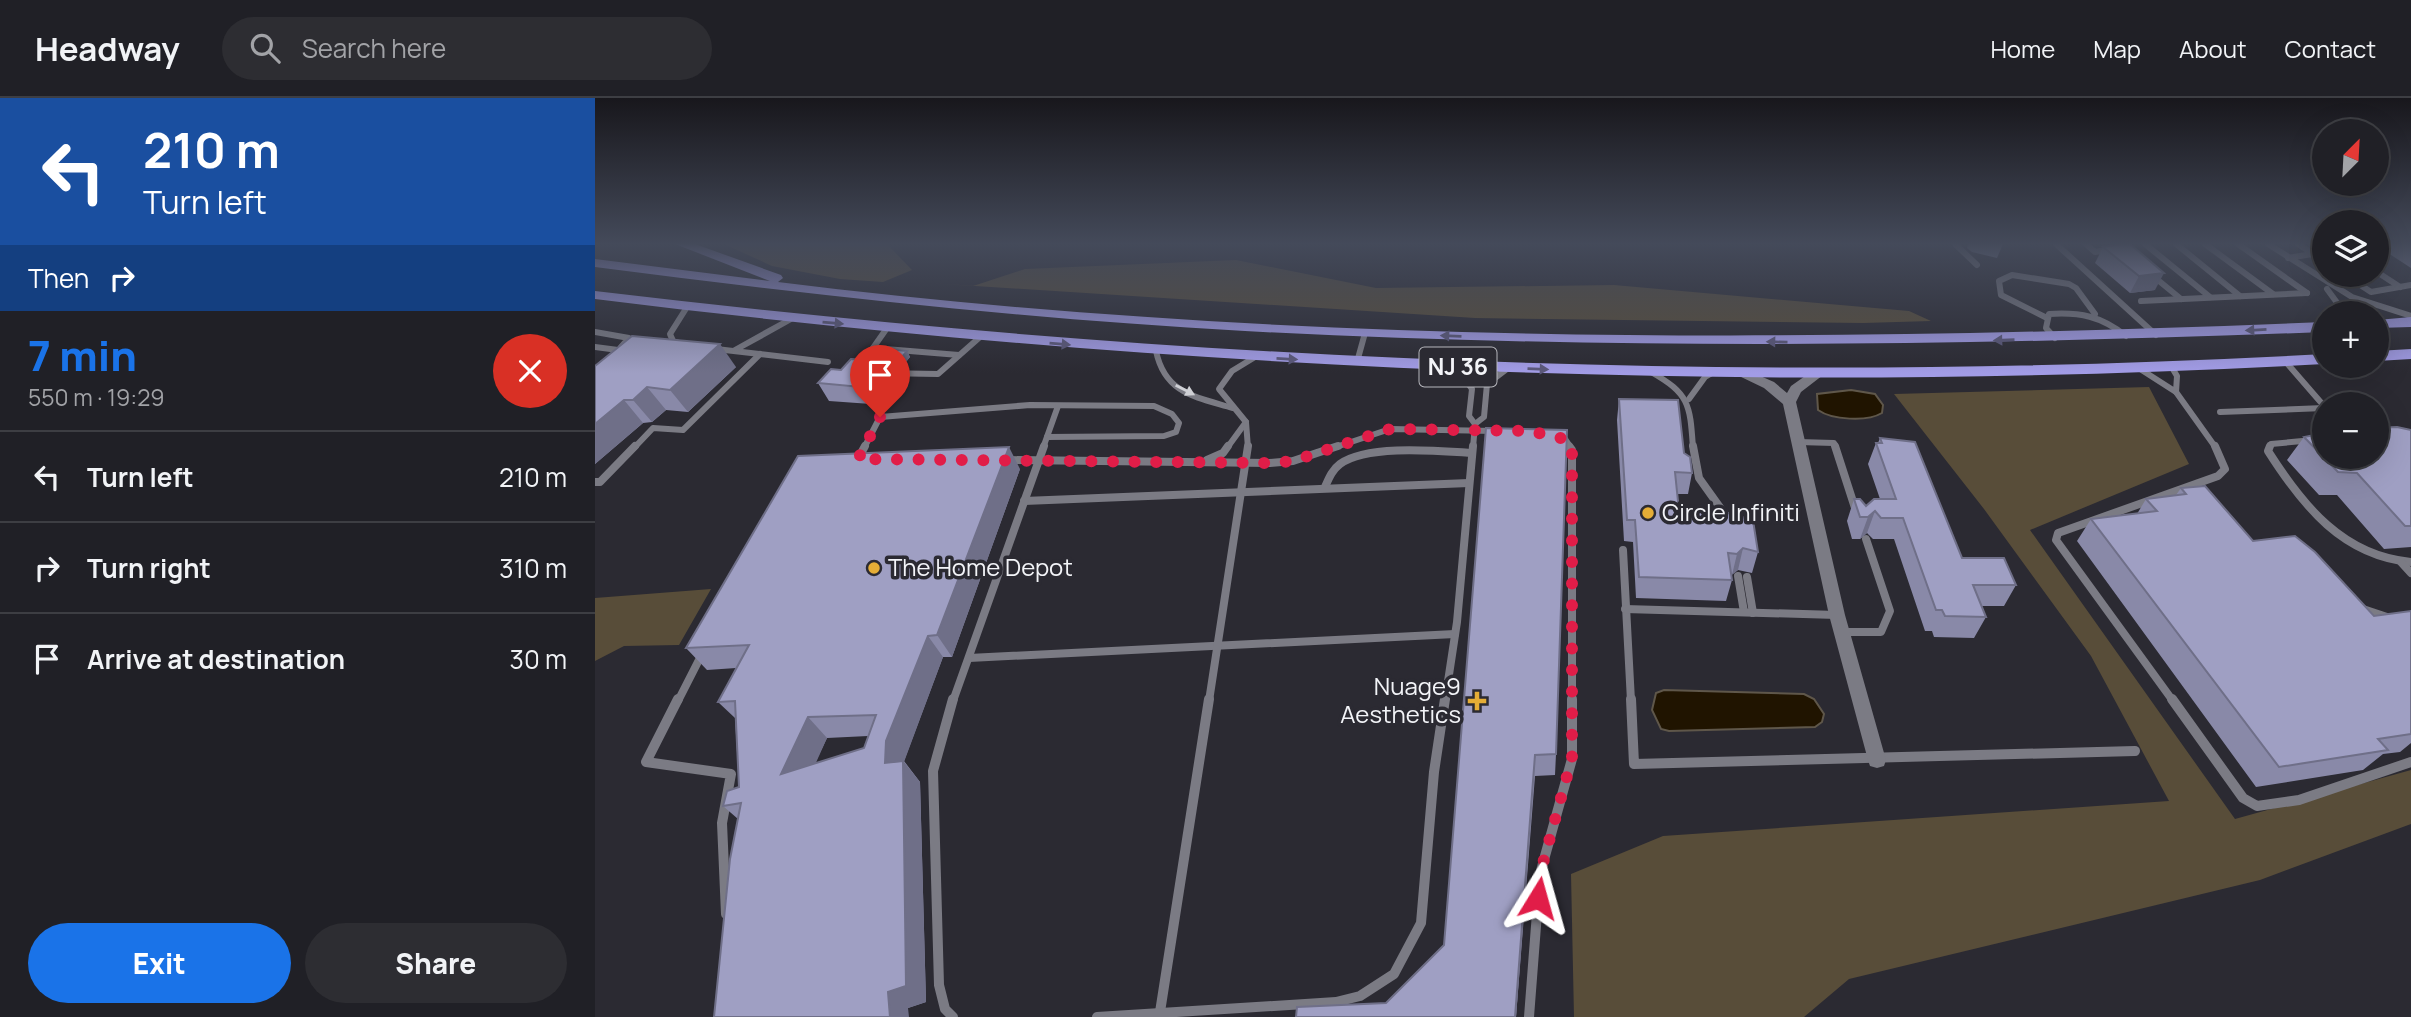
<!DOCTYPE html>
<html lang="en">
<head>
<meta charset="utf-8">
<style>
	body { margin:0; font-family:Manrope,sans-serif; background:#2d2d32; color:#f1f3f6; height:100vh; display:flex; flex-direction:column; font-size:26px; white-space:nowrap }
	* { box-sizing:border-box; margin:0 }
	p { font-size:23px; color:#a2a3a7 }
	.icon { flex:none; width:38px; height:38px; fill:none; stroke:currentColor; stroke-width:2; stroke-linecap:round; stroke-linejoin:round }
	.map { position:relative; flex:1; overflow:hidden }
	.sheet { display:flex; flex-direction:column; background:#202026; width:595px }
	.sheet>* { flex:none }
	.top-card { background:#1a4fa0; color:#fff; overflow:hidden }
	.needle { width:46px; rotate:24deg }
	.controls { position:absolute; left:1717px; top:21px; display:grid; gap:14px }
	.controls a { display:grid; place-items:center; width:77px; height:77px; border-radius:50%; background:#202026; box-shadow:0 7px 28px #0002,0 0 0 2px #3d3e43; font-size:35px }
	.pin { position:absolute; display:grid; place-items:center; width:60px; height:60px; color:#fff; margin:-72px -30px; border-radius:50% 50% 50% 0; rotate:-45deg; box-shadow:0 0 7px #0007 }
	.pin .icon { rotate:45deg }
	.me { position:absolute; width:77px; margin:-38px; rotate:8deg; stroke-linejoin:round; filter:drop-shadow(0 0 5px #0008) }
	.turn { display:flex; align-items:center; gap:24px; height:147px; padding:0 28px; font-size:32px }
	.turn .icon { width:91px; height:91px; stroke-width:2.5 }
	.turn b { display:block; font-size:49px; line-height:60px }
	.then { display:flex; align-items:center; height:66px; padding:0 28px; background:#0003; gap:14px; font-size:26px }
	.round { display:grid; place-items:center; flex:none; width:74px; height:74px; border-radius:37px; background:#2d2d32 }
	.head { display:flex; align-items:center; justify-content:space-between; height:119px; padding:0 28px }
	h1 { font-size:42px; font-weight:800; line-height:52px; color:#1a73e8 }
	.button { display:flex; gap:14px; margin-top:auto; padding:14px 28px }
	.button a { flex:1; height:80px; border-radius:42px; background:#1a73e8; color:#fff; font-size:28px; font-weight:800; line-height:80px; text-align:center }
	.button a+a { background:#2d2d32; color:#f1f3f6 }
	ul { padding:0; list-style:none }
	li { display:flex; align-items:center; gap:21px; height:91px; padding:0 28px; border-top:2px solid #3d3e43 }
	li div { flex:1 }
	li b { display:block; font-size:26px }
	li em { font-style:normal }
	header { display:flex; align-items:center; gap:42px; box-sizing:border-box; height:98px; padding:0 35px; background:#202026; border-bottom:2px solid #3d3e43 }
	header strong { font-size:33px }
	nav { display:flex; gap:38px; margin-inline-start:auto; font-size:24px }
	.search { width:490px; height:63px; background:#2d2d32; display:flex; align-items:center; gap:18px; box-sizing:border-box; padding:0 24px; border-radius:38px; color:#a2a3a7; font-size:26px }
	main { display:flex; flex:1; min-height:0 }
	.map>svg:first-child { display:block }
</style>
</head>
<body>
<header>
<strong>Headway</strong>
<div class="search"><svg class="icon" aria-label="search" viewBox="0 0 24 24"><circle cx="10" cy="10" r="6"/><path d="M15 15l6 6"/></svg>Search here</div>
<nav><a>Home</a><a>Map</a><a>About</a><a>Contact</a></nav>
</header>
<main>
<section class="sheet">
<div class="top-card">
<div class="turn"><svg class="icon" aria-label="left" viewBox="0 0 24 24"><path d="M17 20v-9H6M10 6l-5 5 5 5"/></svg><div><b>210 m</b>Turn left</div></div>
<div class="then">Then<svg class="icon" aria-label="right" viewBox="0 0 24 24"><path d="M7 20v-9h11M14 6l5 5-5 5"/></svg></div>
</div>
<div class="head"><div><h1>7 min</h1><p>550 m · 19:29</p></div><a class="round" style="background:#d93025;color:#fff"><svg class="icon" aria-label="close" viewBox="0 0 24 24"><path d="M6 6l12 12M18 6L6 18"/></svg></a></div>
<ul>
<li><svg class="icon" aria-label="left" viewBox="0 0 24 24"><path d="M17 20v-9H6M10 6l-5 5 5 5"/></svg><div><b>Turn left</b></div><em>210 m</em></li>
<li><svg class="icon" aria-label="right" viewBox="0 0 24 24"><path d="M7 20v-9h11M14 6l5 5-5 5"/></svg><div><b>Turn right</b></div><em>310 m</em></li>
<li><svg class="icon" aria-label="arrive" viewBox="0 0 24 24"><path d="M6 21V4h12l-3 4 3 4H6"/></svg><div><b>Arrive at destination</b></div><em>30 m</em></li>
</ul>
<div class="button"><a>Exit</a><a>Share</a></div>
</section>
<div class="map">
<svg width="1816" height="919" viewBox="0 0 1816 919">
	<rect width="100%" height="100%" fill="#2b2a32"/>
	<!-- green -->
	<g fill="#584d39">
		<path d="M129,146H292L317,172L288,184L245,181L177,168Z"/>
		<path d="M641,162L781,190L1019,187L1314,213L1336,223L1268,225L880,220L334,185L378,188L430,171Z"/>
		<path d="M1554,289L1594,366L1435,432L1640,721L1816,672V726L1665,782L1254,881L1209,919H979L976,776L1068,738L1574,703L1496,558L1389,411L1299,296Z"/>
		<path d="M116,491L84,547L29,548L0,563V500Z"/>
	</g>
	<!-- water -->
	<g fill="#201400" stroke="#5f574a" stroke-width="2">
		<path d="M1256,292L1280,296L1288,307L1287,315C1272,324 1237,322 1223,312L1222,296Z"/>
		<path d="M1069,592L1209,596L1219,601L1229,616L1227,624L1220,629L1074,633L1066,631L1057,612L1061,595Z"/>
	</g>
	<g fill="none" stroke-linecap="round" stroke-linejoin="round">
		<!-- service-far2 -->
		<g stroke="#7b7b84" stroke-width="6">
			<path d="M1360,146L1382,167"/>
			<path d="M1461,146L1561,237"/>
			<path d="M1491,146L1500,154L1517,151"/>
			<path d="M1550,146L1615,199"/>
			<path d="M1581,146L1645,198"/>
			<path d="M1610,146L1678,196"/>
			<path d="M1643,146L1712,195"/>
			<path d="M1673,146L1757,199L1816,218"/>
			<path d="M1703,146L1729,163"/>
			<path d="M1693,160L1729,154"/>
			<path d="M1782,174L1805,189"/>
			<path d="M1750,177L1776,194L1816,187"/>
			<path d="M1558,178L1586,201"/>
			<path d="M1732,191L1743,206L1742,215"/>
			<path d="M1546,203L1712,195"/>
			<path d="M1452,220L1406,197L1404,183L1417,177L1474,186L1481,190L1500,216"/>
			<path d="M292,230L278,250L364,257"/>
			<path d="M0,234L34,240L26,249"/>
			<path d="M1460,240L1451,230L1454,216C1485,214 1506,218 1531,238"/>
			<path d="M87,246L78,243L75,236L92,209"/>
			<path d="M0,249L23,252"/>
			<path d="M121,251L233,264"/>
			<path d="M140,252L196,221"/>
			<path d="M561,253C570,296 601,299 638,310"/>
			<path d="M1690,263L1729,308"/>
			<path d="M762,264L770,235"/>
			<path d="M847,268L868,278L877,291L874,318L880,326"/>
			<path d="M267,269L278,250"/>
			<path d="M1542,269L1581,294L1582,278L1576,268"/>
			<path d="M1056,274C1095,296 1095,307 1098,350"/>
			<path d="M284,275L343,276L385,239"/>
			<path d="M1581,294L1621,350"/>
			<path d="M1094,301L1110,279L1119,274"/>
			<path d="M1625,314L1729,310"/>
			<path d="M1782,315H1786"/>
			<path d="M963,339L970,341L976,350"/>
			<path d="M1203,344L1239,345L1241,350"/>
			<path d="M39,350L58,330L88,332L165,256"/>
			<path d="M269,350L285,319L435,307L559,308L577,316L584,325L581,334L569,338L452,339"/>
			<path d="M448,350L463,308"/>
			<path d="M632,350L651,324"/>
			<path d="M653,350L651,324L624,291L637,273L660,259"/>
			<path d="M738,350L795,331L899,333"/>
			<path d="M878,350L880,326L889,319L892,286L913,270"/>
			<path d="M1674,350L1676,346L1729,341"/>
		</g>
		<!-- service-far1 -->
		<g stroke="#7b7b84" stroke-width="8">
			<path d="M974,348L977,352V603"/>
			<path d="M1098,348L1104,380L1134,422"/>
			<path d="M1240,348L1261,413"/>
			<path d="M1675,348L1673,353C1708,408 1748,458 1816,464"/>
			<path d="M263,361L270,348"/>
			<path d="M410,362L675,365L698,363L743,348"/>
			<path d="M612,362L628,355L633,348"/>
			<path d="M0,384H5L40,348"/>
			<path d="M730,389C734,380 737,372 745,366C772,346 844,353 877,355"/>
			<path d="M429,403L874,385"/>
			<path d="M1028,452L1036,603"/>
			<path d="M1806,464L1816,475"/>
			<path d="M1143,478L1149,514"/>
			<path d="M1152,479L1158,515"/>
			<path d="M1765,510L1795,520"/>
			<path d="M1030,511L1242,517"/>
			<path d="M1246,534H1286L1295,513L1271,441"/>
			<path d="M374,560L860,536"/>
			<path d="M83,603L108,554"/>
			<path d="M358,603L449,348"/>
			<path d="M614,603L653,348"/>
			<path d="M850,603L862,524L878,348"/>
			<path d="M1578,603L1461,442L1463,435L1623,378L1630,371L1620,348"/>
		</g>
		<!-- service -->
		<g stroke="#7b7b84" stroke-width="10">
			<path d="M83,601L51,664L136,676L127,725L131,816"/>
			<path d="M1036,601L1039,666L1540,653"/>
			<path d="M1577,601L1648,700L1662,708L1704,702L1816,664"/>
			<path d="M565,914L614,601"/>
			<path d="M358,919L350,911L344,887L338,673L358,601"/>
			<path d="M502,919L741,904L765,898L799,876L826,825L839,674L850,601"/>
			<path d="M934,919L945,776L977,661V601"/>
		</g>
		<!-- minor -->
		<path fill="#7b7b84" fill-rule="evenodd" d="M1147,270L1179,284L1192,295L1196,288L1220,271L1225,270L1232,274L1206,294L1201,304L1250,517L1291,662L1289,668L1282,670L1275,668L1273,662L1234,517L1188,306L1169,290L1142,277L1140,274Z"/>
		<!-- trunk -->
		<g fill="#a29ce6" fill-rule="evenodd">
			<path d="M80,146H100L186,177L188,180L183,184C695,248 1214,245 1729,224V234C1369,248 1010,252 650,233C432,221 216,197 0,169V161L175,183Z"/>
			<path d="M0,193C573,262 1152,288 1729,256V266C1152,298 573,272 0,201Z"/>
			<path d="M1816,219V229L1782,230V222Z"/>
			<path d="M1816,251V261L1782,263V253Z"/>
		</g>
	</g>
	<!-- wall -->
	<g fill="#8989a8" fill-rule="evenodd">
		<path d="M1373,146H1408L1402,160L1377,154L1372,150Z"/>
		<path d="M1790,146H1816V170L1787,151Z"/>
		<path d="M1508,149L1560,192L1535,195L1500,165Z"/>
		<path d="M312,253L315,259L306,270L290,269L297,281L276,306L234,303L223,285L272,262Z"/>
		<path d="M0,268L141,269L93,314L71,312L57,324L48,325L0,366Z"/>
		<path d="M1024,301L1089,355L1097,375L1093,396H1082L1084,413L1163,454L1157,475L1143,472L1136,477L1137,482L1131,503L1041,500L1038,444L1029,443L1022,322Z"/>
		<path d="M891,330L961,656L960,677L940,678L921,919H701L791,905L849,847Z"/>
		<path d="M1816,332V449L1789,451L1742,397H1724L1692,362L1709,339Z"/>
		<path d="M1285,340L1367,460L1421,487L1409,508H1386L1391,519L1379,540L1339,539L1337,533H1330L1299,441H1278L1272,435L1265,441H1257L1252,423L1259,401L1271,408L1285,401L1273,366L1281,345H1283Z"/>
		<path d="M425,371L357,559H348L309,663L325,684L331,904L313,910L143,721L128,708L144,689L140,620L123,604L141,570L112,572L91,550ZM273,638L269,650L220,665L232,640Z"/>
		<path d="M1586,390L1658,443L1779,518L1816,513V645L1805,654L1788,656L1768,672L1661,689L1482,443L1496,421L1542,416L1551,401L1581,397Z"/>
	</g>
	<!-- shaded-wall -->
	<g fill="#6f6f88">
		<path d="M1569,175L1560,192L1535,195L1544,178Z"/>
		<path d="M125,246L141,269L93,314L75,292Z"/>
		<path d="M312,253L315,259L306,270L303,264Z"/>
		<path d="M287,263L297,281L276,306L266,289Z"/>
		<path d="M52,289L71,312L57,324L38,302Z"/>
		<path d="M29,302L48,325L0,366V326Z"/>
		<path d="M414,349L425,371L357,559L342,537Z"/>
		<path d="M1280,413L1272,435L1265,441L1273,419Z"/>
		<path d="M1148,450L1143,472L1137,477L1142,456Z"/>
		<path d="M333,538L348,559L309,664L325,684L331,904L313,910L314,919H295L293,894L290,665L291,643Z"/>
		<path d="M213,619L232,640L207,696L186,676Z"/>
		<path d="M940,657L921,919H920Z"/>
	</g>
	<!-- building -->
	<g fill="#9f9fc3" stroke="#6f6f88" stroke-width="2" fill-rule="evenodd">
		<path d="M1527,146H1535L1569,175L1544,178L1508,149Z"/>
		<path d="M37,238L125,246L75,292L52,289L38,302H29L0,326V268Z"/>
		<path d="M282,250L312,253L303,264L272,261Z"/>
		<path d="M256,261L287,263L266,289L223,285L236,271L246,272Z"/>
		<path d="M1024,301L1083,302L1089,355L1095,359L1097,375L1080,374L1084,413L1135,415L1150,420L1157,416L1163,454L1148,450L1142,456L1133,455L1137,482L1044,479L1040,422H1032Z"/>
		<path d="M1802,329L1816,332V428H1810L1762,375L1743,374L1709,339L1729,335V359H1782V330Z"/>
		<path d="M891,330L972,332L961,656L940,657L920,919H701L702,909L791,905L849,847Z"/>
		<path d="M1285,340L1320,344L1367,460H1409L1421,487H1378L1391,519L1350,518L1347,512H1341L1308,420H1286L1280,413L1273,419H1265L1259,401H1265L1271,408L1279,401H1301L1281,345H1287Z"/>
		<path d="M414,349L342,537L333,538L291,643L290,665L308,663L311,888L293,894L295,919H119L135,761L146,705L128,708L132,693L144,689L140,603L123,604L154,547L91,550L203,358ZM281,617L269,650L186,676L213,619Z"/>
		<path d="M1610,388L1658,443L1700,438L1720,454L1779,518L1816,513V636L1783,641L1793,652L1684,669L1496,421L1562,413L1551,401L1591,396L1586,390Z"/>
	</g>
	<!-- one-way arrows -->
	<defs><path id="oneway-solid" d="M-6-.8H1V-3.2L6.5 0L1 3.2V.8H-6Z" transform="scale(1.75)"/></defs>
	<g fill="#5b587a">
		<use href="#oneway-solid" transform="translate(238 225) rotate(5)"/>
		<use href="#oneway-solid" transform="translate(1661 232) rotate(177)"/>
		<use href="#oneway-solid" transform="translate(856 238) rotate(-178)"/>
		<use href="#oneway-solid" transform="translate(1409 242) rotate(178)"/>
		<use href="#oneway-solid" transform="translate(1182 244) rotate(-179)"/>
		<use href="#oneway-solid" transform="translate(465 246) rotate(5)"/>
		<use href="#oneway-solid" transform="translate(692 261) rotate(3)"/>
		<use href="#oneway-solid" transform="translate(943 271) rotate(2)"/>
	</g>
	<use fill="#cfd0d5" href="#oneway-solid" transform="translate(590 292) rotate(27)"/>
	<!-- sky -->
	<linearGradient id="sky" x2="0" y2="1"><stop stop-color="#18171c"/><stop offset="0.53" stop-color="#444a5a"/><stop offset="1" stop-color="#444a5a" stop-opacity="0"/></linearGradient>
	<rect width="1816" height="275" fill="url(#sky)"/>
	<g fill="none" stroke-linecap="round" stroke-linejoin="round">
		<!-- route -->
		<path stroke="#e11d48" stroke-width="12" stroke-dasharray="0 21.6" d="M285,319L263,361L675,365L698,363L795,331L935,333L970,341L977,352V660L945,776L943,800"/>
	</g>
	<!-- markers -->
	<g fill="#e5ad36" stroke="#2b2a32" stroke-width="2.5">
		<circle cx="1053" cy="415" r="7"/>
		<circle cx="279" cy="470" r="7"/>
		<path d="M878.5 592.5h7v7h7v7h-7v7h-7v-7h-7v-7h7z"/>
	</g>
	<g text-anchor="middle" stroke-width="7" stroke-linejoin="round" paint-order="stroke">
		<!-- shield labels -->
		<rect fill="#2b2a32" stroke="#b7b7bd" stroke-width="2" x="824.5" y="249.5" width="77" height="39" rx="5"/>
		<g font-size="23" font-weight="bold" fill="#f3f4f8">
			<text x="863" y="277">NJ 36</text>
		</g>
		<!-- poi labels -->
		<g font-size="24" fill="#f3f4f8" stroke="#2b2a32" text-anchor="start">
			<text x="1067" y="423">Circle Infiniti</text>
			<text x="293" y="478">The Home Depot</text>
			<text x="866" y="597" text-anchor="end">Nuage9<tspan x="866" dy="28">Aesthetics</tspan></text>
		</g>
	</g>
</svg>
<div class="controls">
<a><svg class="needle" viewBox="-14 -14 28 28"><path d="M0-13l5 13h-10z" fill="#e53935"/><path d="M0 13l5-13h-10z" fill="#a2a3a7"/></svg></a>
<a><svg class="icon" aria-label="layers" viewBox="0 0 24 24"><path d="M12 4l9 5-9 5-9-5zM3 14l9 5 9-5"/></svg></a>
<a>+</a>
<a>−</a>
</div>
<div class="pin" style="left:285px;top:319px;background:#d93025"><svg class="icon" aria-label="arrive" viewBox="0 0 24 24"><path d="M6 21V4h12l-3 4 3 4H6"/></svg></div>
<svg class="me" style="left:943px;top:800px" viewBox="-20 -20 40 40"><path d="M0-17L14 15 0 8-14 15z" fill="#e11d48" stroke="#fff" stroke-width="4"/></svg>
</div>
</main>
</body>
</html>
